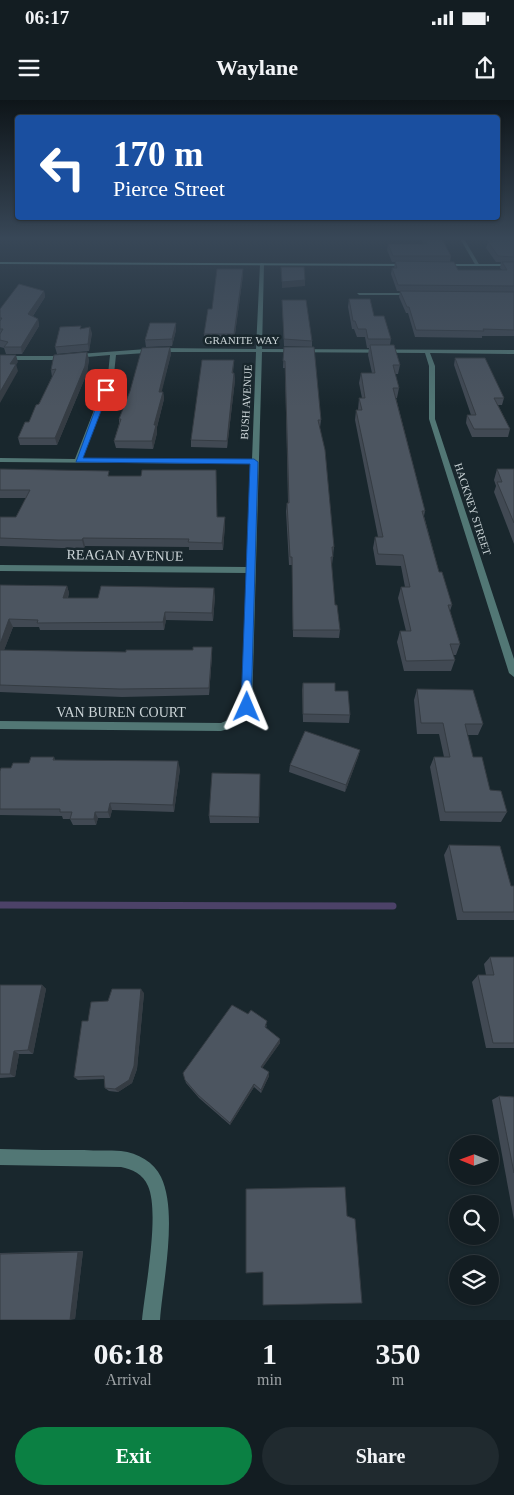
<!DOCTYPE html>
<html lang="en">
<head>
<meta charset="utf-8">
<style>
	body { margin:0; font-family:"Times New Roman",serif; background:#202a2f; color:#f1f3f6; height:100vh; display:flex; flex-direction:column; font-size:19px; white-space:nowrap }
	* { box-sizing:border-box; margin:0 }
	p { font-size:16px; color:#9da2a5 }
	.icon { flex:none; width:28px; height:28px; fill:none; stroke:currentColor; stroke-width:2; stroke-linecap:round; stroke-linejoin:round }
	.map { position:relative; height:1220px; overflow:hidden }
	.sheet { display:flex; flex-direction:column; background:#131d22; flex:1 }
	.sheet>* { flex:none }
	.guide { position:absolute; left:15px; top:15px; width:485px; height:105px; border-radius:5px; box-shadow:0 1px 4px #0004,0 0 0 1px #323b40; background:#1a4fa0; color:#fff; overflow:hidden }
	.needle { width:32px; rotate:271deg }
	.tools { position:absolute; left:449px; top:1035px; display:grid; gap:10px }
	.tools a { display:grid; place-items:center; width:50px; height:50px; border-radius:50%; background:#131d22; box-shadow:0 1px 4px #0004,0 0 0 1px #323b40; font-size:25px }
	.pin { position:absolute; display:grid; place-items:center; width:42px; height:42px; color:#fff; margin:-21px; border-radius:10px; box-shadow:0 2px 8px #0006 }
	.me { position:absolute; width:55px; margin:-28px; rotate:1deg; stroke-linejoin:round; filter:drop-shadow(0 0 4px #0008) }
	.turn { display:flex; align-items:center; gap:18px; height:105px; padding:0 15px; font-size:22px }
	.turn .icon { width:65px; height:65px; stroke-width:2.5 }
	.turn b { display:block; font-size:35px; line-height:42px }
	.eta { display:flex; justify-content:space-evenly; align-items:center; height:85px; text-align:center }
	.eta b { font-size:30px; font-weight:800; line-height:35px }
	.button { display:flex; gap:10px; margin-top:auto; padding:10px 15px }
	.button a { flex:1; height:58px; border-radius:30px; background:#0b8043; color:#fff; font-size:20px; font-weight:800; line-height:58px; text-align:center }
	.button a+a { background:#202a2f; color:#f1f3f6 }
	.status { display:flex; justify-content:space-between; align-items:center; height:35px; padding:0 25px; background:#131d22; direction:ltr }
	.status svg { height:14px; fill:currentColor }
	header { display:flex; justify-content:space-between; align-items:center; height:65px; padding:0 15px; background:#131d22; font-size:22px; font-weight:800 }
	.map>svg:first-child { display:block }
</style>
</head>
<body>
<div class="status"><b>06:17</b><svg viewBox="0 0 49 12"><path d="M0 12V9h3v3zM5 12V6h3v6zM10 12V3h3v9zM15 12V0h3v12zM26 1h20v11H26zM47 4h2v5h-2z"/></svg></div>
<header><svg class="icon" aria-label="menu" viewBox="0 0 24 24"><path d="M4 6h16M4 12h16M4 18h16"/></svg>Waylane<svg class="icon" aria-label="share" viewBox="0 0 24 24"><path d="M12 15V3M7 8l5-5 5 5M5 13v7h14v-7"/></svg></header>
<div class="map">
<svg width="514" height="1220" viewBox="0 0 514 1220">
	<rect width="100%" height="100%" fill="#19272d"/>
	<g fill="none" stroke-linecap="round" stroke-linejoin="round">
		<!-- stream -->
		<path stroke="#4c4268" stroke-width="7" d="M0,805L393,806"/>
		<!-- street -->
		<g fill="#527775" fill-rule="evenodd">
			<path d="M459,137H463L480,166H476Z"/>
			<path d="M262,163L264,164L262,249L514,250V254L430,253L435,266V319L514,559V577L509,573L429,319V266L425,253L262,252L252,607C245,622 236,627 221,631L0,629V621L221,623L233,618L241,610L247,473L0,471V465L248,467L252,364L0,362V358L75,359L108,274L110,255L52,260H0V256H52L160,248L256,249L260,164ZM160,252H256L252,360L82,359L114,274L116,255Z"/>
			<path d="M357,193H413L415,194L413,195H359Z"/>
			<path d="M0,1049C28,1050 56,1050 84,1050C96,1051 109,1050 121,1051C138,1053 154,1062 161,1077C178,1112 163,1181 160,1220H142C145,1189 160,1113 148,1086C143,1074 132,1069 121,1067L0,1065Z"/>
		</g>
		<!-- secondary -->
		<g fill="#6aa7a3" fill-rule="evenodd">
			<path d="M0,162L408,164L410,165L408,166L0,164Z"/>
			<path d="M443,164H514V166H441Z"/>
		</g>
	</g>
	<!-- wall -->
	<g fill="#414953">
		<path d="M420,137H441L451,156L450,162L458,170H502L500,168L501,162H496L486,148L488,142L484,137H514V236H482V238L415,237L408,213H406L399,197L400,191H397L391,174L392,168H394L395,162H392L387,150L388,144H423Z"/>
		<path d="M243,175L234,241L204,240V234L212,209Z"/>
		<path d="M44,191L45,197L33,216L38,219L39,226L22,254H6L4,248L0,247V209Z"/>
		<path d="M349,199L374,216L391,239L390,245L400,265L398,274H395L399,288L397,298H396L425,411L424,416L439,472L452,505L450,511L460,544L456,555H453L455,560L451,571H404L397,542L400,531H406L398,498L401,487H405L401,466L376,465L373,448L375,437H378L355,320L356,310H358L359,298H362L359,283L361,273H372L368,255L369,248H367L365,237H357L354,229H352L348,207Z"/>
		<path d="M282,200L312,241V247L321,320L320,328L334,447L332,465H331L335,505L340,530L339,538L293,537L292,465H289L286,411L287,403H288L285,268H283L284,247H311L284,246Z"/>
		<path d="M176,223V230L172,246L146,247L145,240Z"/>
		<path d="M81,229L92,233L89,251L57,254L55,247Z"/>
		<path d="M170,247L171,254L161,292H163L164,299L157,327V333L153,349L116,348L114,341L119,324V319Z"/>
		<path d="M455,258L504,298L502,305H498L510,329L508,337H472L466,323L467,315H471L454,265Z"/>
		<path d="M89,259L87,273L57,345H20L18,338L29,322L39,304L52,277L51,270Z"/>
		<path d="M234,260L233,273H234L235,280L227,348L191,347V340Z"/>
		<path d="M0,369L111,376L218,417L225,425L223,450H189V447L85,446L84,448H61L0,446V417H16L26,398H0Z"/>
		<path d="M497,369H514V444L494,392L496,386L494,380Z"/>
		<path d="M0,485L67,486L69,493L68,498H98L215,496L213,521L166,520L164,530H40L39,527H13L4,550L126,552L193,550L212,547V555L209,595L122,597L0,592Z"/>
		<path d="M303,583L335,591L350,615L349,623L303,622L302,590Z"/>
		<path d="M417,589L483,624L478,635H467L473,657L490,690L507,712L501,722L440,721L430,667L434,657H444L439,634H417L414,600Z"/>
		<path d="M360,650L358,657L345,692L289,672L290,665Z"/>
		<path d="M54,657L55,660L180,669L174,712L112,710L110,718H98L96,725H73L70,719H63L62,716L0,715V671Z"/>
		<path d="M260,674L259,723H210L209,716Z"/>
		<path d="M449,745L511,786H514V820H457L444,755Z"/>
		<path d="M490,857H514V948H486L472,882L478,875H486L484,864Z"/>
		<path d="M0,885H42L46,889L33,954H19L15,977L0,978Z"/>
		<path d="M144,893L137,969L132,983L118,992L109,991L105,988L104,979L78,980L74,977L88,921L108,901Z"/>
		<path d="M267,925L266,928L280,939V943L262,968L269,976L261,993L254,987L230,1025L199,998L186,983L185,980Z"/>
		<path d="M499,996L514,997V1120L492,1000Z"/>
		<path d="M83,1151L75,1219L0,1220V1153Z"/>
	</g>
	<!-- shaded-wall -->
	<g fill="#353c43">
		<path d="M243,169V175L234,241V234Z"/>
		<path d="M305,180V186L282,188V182Z"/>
		<path d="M44,191L45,197L30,220L28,214Z"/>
		<path d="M38,219L39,226L22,254L21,247Z"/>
		<path d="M176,223V230L172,246V239Z"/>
		<path d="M90,227L92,233L89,251L88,244Z"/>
		<path d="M170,247L171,254L160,299L159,292Z"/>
		<path d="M87,252L89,259L87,273L57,345L55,338Z"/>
		<path d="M16,255L18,262L12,271L10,264Z"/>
		<path d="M16,264L18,271L0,303V292Z"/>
		<path d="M234,273L235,280L227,348V341Z"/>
		<path d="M163,292L164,299L157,327V333L153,349L152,341L154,325Z"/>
		<path d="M225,417V425L223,450L222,443Z"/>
		<path d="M83,438L85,446L84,448L82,440Z"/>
		<path d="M67,486L69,493L65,505L63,498Z"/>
		<path d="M214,488L215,496L213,521L212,513Z"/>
		<path d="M165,512L166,520L164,530L163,522Z"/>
		<path d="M9,519L13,527L1,558L0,556V544Z"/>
		<path d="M212,547V555L209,595V588Z"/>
		<path d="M360,650L358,657L345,692L346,685Z"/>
		<path d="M178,661L180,669L174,712L173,705Z"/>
		<path d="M110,703L112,710L110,718L108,712Z"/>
		<path d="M95,712L98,718L96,725L94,719Z"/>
		<path d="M42,885L46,889L33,954L28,950Z"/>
		<path d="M141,889L144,893L137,969L132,983L118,992L115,989Z"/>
		<path d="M280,939V943L261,970V967Z"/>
		<path d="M14,951L19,954L15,977L10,974Z"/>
		<path d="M269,972V976L261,993V990Z"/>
		<path d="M254,984V987L230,1025V1023Z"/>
		<path d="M83,1151L75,1219L70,1220L78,1152Z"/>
	</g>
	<!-- building -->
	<g fill="#4c5560" stroke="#353c43">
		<path d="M423,137H441L451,156H393L388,144H427Z"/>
		<path d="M489,137H514V157L498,156L488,142H493Z"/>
		<path d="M395,161L454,162L458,170H507L502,162H514V186L398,185L392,168H397Z"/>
		<path d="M281,167H304L305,180L282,182Z"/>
		<path d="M217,169H243L234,234H204L208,209H212Z"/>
		<path d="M19,184L44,191L28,214L38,219L21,247H4L8,242L0,240V234L3,229H0V221L2,218H0V209Z"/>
		<path d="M400,191L514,192V230L483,229L484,231L416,230L409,207H407Z"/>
		<path d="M349,199H370L374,216H384L391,239H368L366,229H358L355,221H353Z"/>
		<path d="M282,200H306L312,241L284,239Z"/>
		<path d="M150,223H176L172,239L145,240Z"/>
		<path d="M81,226L80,229L90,227L88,244L55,247L60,227Z"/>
		<path d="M370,245H394L400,265H393L399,288H393L425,411H422L439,472H442L452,505H448L460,544H450L455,560L406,561L400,531H411L401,487H410L403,455L378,454L375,437H383L356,310H362L359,298H365L361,273H375Z"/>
		<path d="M170,247L159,292H163L154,325H156L152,341H114L121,319H119L130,291L142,248Z"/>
		<path d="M284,247H314L321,320H318L325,350L334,447H332L333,457H331L335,505H337L340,530H293L292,457H290L287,403H289L285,261H283Z"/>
		<path d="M87,252L85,266L55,338H18L25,322H29L36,305L39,304L56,269L51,270L54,255Z"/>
		<path d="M0,255H16L10,264H16L0,292Z"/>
		<path d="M455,258H485L504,298H494L510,329H474L467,315H476Z"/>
		<path d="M202,260H234L232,273H234L227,341L191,340Z"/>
		<path d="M0,369L109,371L108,376H141L142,370H216L217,417H225L222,443L188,442L189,439L83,438L82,440H58L0,438V417H16L30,390H0Z"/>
		<path d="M497,369H514V423L497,382H502Z"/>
		<path d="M0,485L67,486L63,498H98L101,486L214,488L212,513L165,512L163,522L37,523L38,520L9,519L0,544Z"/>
		<path d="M193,547H212L209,588L120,589L0,585V550L126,552V550H193Z"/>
		<path d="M303,583H335V591H348L350,615L303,614Z"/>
		<path d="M417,589L473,590L483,624H465L473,657H482L490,690L501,691L507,712H445L434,657H450L443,623H421Z"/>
		<path d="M305,631L360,650L346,685L290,665Z"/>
		<path d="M31,657H54L53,660L178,661L173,705L110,703L108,712H95L94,719H70L72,712H60V709H0V671L1,668H11L13,663H29Z"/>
		<path d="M212,673L260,674L259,717L209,716Z"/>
		<path d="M449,745L500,746L511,786H514V812H463Z"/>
		<path d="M490,857H514V943H493L478,875H494Z"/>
		<path d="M0,885H42L28,950L14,951L10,974H0Z"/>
		<path d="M112,889H141L134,966L129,980L115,989L105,988L104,976L74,977L82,921H88L91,902L108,901Z"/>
		<path d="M232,905L248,914L251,910L267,921L265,927L280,939L261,967L269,972L261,990L254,984L230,1023L198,995L185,980L183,973Z"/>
		<path d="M499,996L514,997V1073Z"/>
		<path d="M345,1087L347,1116L355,1119L362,1203L263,1205V1172L246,1173V1089Z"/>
		<path d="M78,1152L70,1220H0V1154Z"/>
	</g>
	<!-- sky -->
	<linearGradient id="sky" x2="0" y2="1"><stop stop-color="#0e1519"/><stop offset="0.45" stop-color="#384757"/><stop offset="1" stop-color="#384757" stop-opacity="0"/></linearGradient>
	<rect width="514" height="307" fill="url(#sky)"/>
	<!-- route -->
	<path fill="#1a73e8" stroke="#114b97" d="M103,288L109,290L83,358L254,359L258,362L251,610L247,611L241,607L250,364L76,362Z"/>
	<g text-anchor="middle" stroke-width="5" stroke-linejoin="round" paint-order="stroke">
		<!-- far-street labels -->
		<g font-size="11" fill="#cbd4d7" stroke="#19272d">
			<text x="242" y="244">GRANITE WAY</text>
			<text transform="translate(246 302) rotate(-87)" y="4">BUSH AVENUE</text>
			<text transform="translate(473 409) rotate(72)" y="4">HACKNEY STREET</text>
		</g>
		<!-- street labels -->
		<g font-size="14" fill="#cbd4d7" stroke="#19272d">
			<text transform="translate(125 455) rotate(1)" y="5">REAGAN AVENUE</text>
			<text x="121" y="617">VAN BUREN COURT</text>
		</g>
	</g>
</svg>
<div class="tools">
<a><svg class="needle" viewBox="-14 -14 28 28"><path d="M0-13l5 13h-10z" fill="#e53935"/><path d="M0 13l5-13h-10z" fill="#9da2a5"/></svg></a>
<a><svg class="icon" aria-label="search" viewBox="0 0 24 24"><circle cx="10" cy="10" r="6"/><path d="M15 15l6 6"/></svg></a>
<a><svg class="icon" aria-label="layers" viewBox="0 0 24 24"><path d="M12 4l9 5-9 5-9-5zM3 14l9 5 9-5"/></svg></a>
</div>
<div class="pin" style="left:106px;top:290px;background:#d93025"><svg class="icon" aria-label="arrive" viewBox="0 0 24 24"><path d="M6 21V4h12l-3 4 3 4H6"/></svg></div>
<svg class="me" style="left:247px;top:607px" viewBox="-20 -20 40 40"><path d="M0-17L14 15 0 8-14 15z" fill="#1a73e8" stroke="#fff" stroke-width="4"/></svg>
<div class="guide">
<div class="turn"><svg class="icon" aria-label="left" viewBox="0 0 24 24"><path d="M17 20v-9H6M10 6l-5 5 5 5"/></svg><div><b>170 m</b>Pierce Street</div></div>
</div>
</div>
<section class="sheet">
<div class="eta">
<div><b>06:18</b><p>Arrival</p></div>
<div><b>1</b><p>min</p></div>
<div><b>350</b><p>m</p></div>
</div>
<div class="button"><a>Exit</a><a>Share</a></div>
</section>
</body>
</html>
